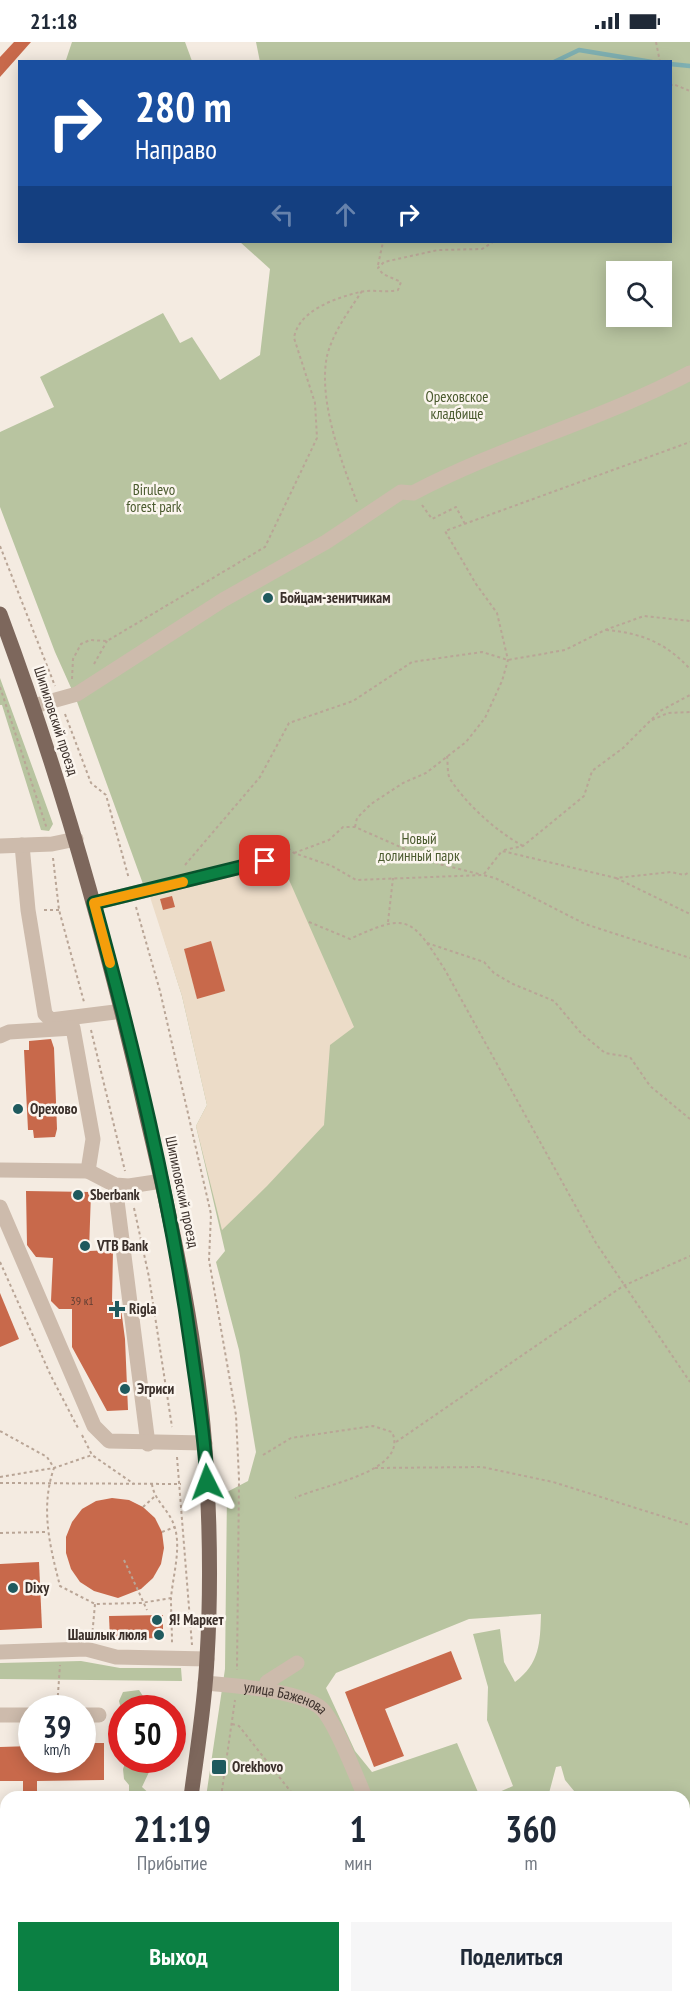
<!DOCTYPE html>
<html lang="ru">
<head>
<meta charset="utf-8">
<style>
	body { margin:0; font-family:"PT Sans Narrow",sans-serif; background:#f6f6f7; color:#1f2937; height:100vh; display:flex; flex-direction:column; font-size:22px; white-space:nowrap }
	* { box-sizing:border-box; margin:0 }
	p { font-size:20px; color:#747a83 }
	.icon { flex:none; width:33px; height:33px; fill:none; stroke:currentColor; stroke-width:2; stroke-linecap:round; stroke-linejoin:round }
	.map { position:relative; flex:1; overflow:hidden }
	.details { position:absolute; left:0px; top:1749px; width:690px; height:212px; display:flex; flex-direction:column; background:#fff; border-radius:18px 18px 0 0; box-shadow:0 3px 15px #0003 }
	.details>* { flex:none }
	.hud { position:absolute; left:18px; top:18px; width:654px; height:183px; border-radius:0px; box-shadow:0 3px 15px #0003; background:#1a4fa0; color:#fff; overflow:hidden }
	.buttons { position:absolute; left:606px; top:219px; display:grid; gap:12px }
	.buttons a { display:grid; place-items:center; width:66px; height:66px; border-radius:0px; background:#fff; box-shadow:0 3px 15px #0003; font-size:30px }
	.speed { position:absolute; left:18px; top:1653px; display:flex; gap:12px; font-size:30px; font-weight:700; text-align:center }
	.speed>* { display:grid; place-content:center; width:78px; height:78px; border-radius:50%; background:#fff; box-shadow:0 3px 15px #0003; line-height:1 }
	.speed small { font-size:15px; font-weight:400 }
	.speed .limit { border:9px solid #d22; background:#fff; color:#111 }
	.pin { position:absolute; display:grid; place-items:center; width:51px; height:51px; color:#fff; margin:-26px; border-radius:12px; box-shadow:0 3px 9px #0006 }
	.me { position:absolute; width:66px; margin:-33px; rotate:357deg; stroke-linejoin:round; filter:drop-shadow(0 0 4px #0008) }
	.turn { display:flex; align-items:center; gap:21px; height:126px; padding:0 18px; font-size:27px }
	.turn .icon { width:78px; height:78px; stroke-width:2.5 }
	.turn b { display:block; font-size:42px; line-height:51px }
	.lanes { display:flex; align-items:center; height:57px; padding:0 18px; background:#0003; justify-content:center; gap:30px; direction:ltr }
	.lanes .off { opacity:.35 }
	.eta { display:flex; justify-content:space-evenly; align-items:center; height:102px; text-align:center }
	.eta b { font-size:36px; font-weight:700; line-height:42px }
	.action { display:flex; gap:12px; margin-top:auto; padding:12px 18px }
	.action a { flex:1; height:69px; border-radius:0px; background:#0b8043; color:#fff; font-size:24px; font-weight:700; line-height:69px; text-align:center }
	.action a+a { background:#f6f6f7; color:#1f2937 }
	.status { display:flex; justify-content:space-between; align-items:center; height:42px; padding:0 30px; background:#fff; direction:ltr }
	.status svg { height:16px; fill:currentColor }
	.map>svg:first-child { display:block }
</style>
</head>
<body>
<div class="status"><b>21:18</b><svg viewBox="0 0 49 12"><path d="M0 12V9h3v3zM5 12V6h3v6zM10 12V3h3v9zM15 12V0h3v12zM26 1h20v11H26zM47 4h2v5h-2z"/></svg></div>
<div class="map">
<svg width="690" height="1960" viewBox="0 0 690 1960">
	<rect width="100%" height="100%" fill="#f4ebe1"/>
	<!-- green -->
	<g fill="#b8c4a0" fill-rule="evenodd">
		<path d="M72,0H185L192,19H69L66,18Z"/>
		<path d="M256,0H690V1960H531L532,1954H684V1755H579L565,1738L561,1724L556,1725L548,1755H488L513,1744L487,1678L488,1645L473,1592L500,1587L504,1620L515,1640C540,1621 540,1601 541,1572L469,1577L336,1631L326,1646L355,1709L372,1730L457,1701L480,1755H206L225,1627L227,1450L248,1439L256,1410L239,1308L216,1220L225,1209L196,1084L207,1063L182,954L151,855L143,842L76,657L55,610L0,465V390L54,365L40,335L163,271L180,301L192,295L220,338L260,313L270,227L240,200H670V20H260ZM616,230H662V274H616Z"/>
		<path d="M0,636L53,782L49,789L41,788L2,663H0Z"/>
		<path d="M81,1619L120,1626H181L182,1639L0,1637V1621Z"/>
		<path d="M139,1648L145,1657L143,1666H122L121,1680L119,1679L121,1667L119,1659L123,1650Z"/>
		<path d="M126,1718H148L149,1730L142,1745L153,1755H108L129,1753V1743L124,1737L123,1727Z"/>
		<path d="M0,1840H6V1910L0,1906Z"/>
		<path d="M471,1954L473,1960H214L204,1955Z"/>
	</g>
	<!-- plaza -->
	<path fill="#ecdcc8" d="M278,813L354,985L330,1003L324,1083L267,1144L222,1188L196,1084L207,1063L182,954L150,855Z"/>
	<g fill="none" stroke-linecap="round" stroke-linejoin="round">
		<!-- stream -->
		<g stroke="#7fb0b2" stroke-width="4.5">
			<path d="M554,20L579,8L652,20"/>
			<path d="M670,22L690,24"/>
		</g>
	</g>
	<!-- building -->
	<g fill="#c8694b">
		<path d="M14,0H31L0,35V15Z"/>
		<path d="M172,854L175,865L163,868L160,857Z"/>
		<path d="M211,899L225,949L197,957L184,907Z"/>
		<path d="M51,997L54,1006L57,1087L55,1095L34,1096L33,1088H28L24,1008H29V999Z"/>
		<path d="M26,1149L91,1150L89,1209L113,1208L112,1260L120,1259L125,1297L128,1368L107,1369L72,1305V1267H59L51,1259L53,1216L36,1215L27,1203Z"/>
		<path d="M0,1251L19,1297L0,1305Z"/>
		<path d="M112,1456L129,1458L143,1465L155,1476L162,1490L164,1506L161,1522L153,1536L141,1547L118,1556L94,1549L80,1540L71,1527L66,1511V1495L72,1480L82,1467L96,1459Z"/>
		<path d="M39,1520L42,1586L0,1588V1522Z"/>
		<path d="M163,1573V1596L110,1597L109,1574Z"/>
		<path d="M451,1609L462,1637L385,1667L404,1714L374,1725L345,1650Z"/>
		<path d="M82,1701H104V1738L37,1739V1755H23V1739H0V1705L32,1704V1718H82Z"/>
	</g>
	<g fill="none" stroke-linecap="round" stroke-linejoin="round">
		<!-- path -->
		<g stroke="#b9a596" stroke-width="2" stroke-dasharray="3 3" stroke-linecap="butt">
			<path d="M656,0L660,20"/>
			<path d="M670,44L673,42L690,49"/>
			<path d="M378,223L383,200"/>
			<path d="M357,460C341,419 318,358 327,314C333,290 349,269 362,249"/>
			<path d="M422,463L432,477L456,465L465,482"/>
			<path d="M0,504L55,644"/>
			<path d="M606,588C642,591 666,601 690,627"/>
			<path d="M94,622L107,599"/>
			<path d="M72,637L73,617L81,602L90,598L107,599L265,505L317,396L315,361L294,296C298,269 335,256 360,250C372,247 385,251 398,248L401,240L383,232L378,226L384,220L438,208L482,207L493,200"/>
			<path d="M0,645L47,787"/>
			<path d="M65,672L91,741L106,753L129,837"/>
			<path d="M652,678L668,671L690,670"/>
			<path d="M447,714C448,721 447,731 450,737C468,764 496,789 523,804"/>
			<path d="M355,785L357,776L371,762L403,741L426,731L466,700L485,676L502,639L508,618L497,571L476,542L445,489L690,400"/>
			<path d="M271,805L279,803L287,805L294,811L332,824L356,838L483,833L495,836L585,882L690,916"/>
			<path d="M504,808L523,804L584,754L592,729L623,706L660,669L690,653"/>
			<path d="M294,811L329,798L343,785H355L439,822L479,832"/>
			<path d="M53,816L59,868L84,960"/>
			<path d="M185,823L260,735L289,681L353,659L412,620L482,610L508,618L565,608L605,588L644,574L690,579"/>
			<path d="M484,832L502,809L616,836L671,830L684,833L690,830"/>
			<path d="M616,836L690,872"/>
			<path d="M136,865L160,949L211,1172L209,1218L236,1373L239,1437L237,1628"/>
			<path d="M44,868H59"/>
			<path d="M309,880L350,897C408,870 411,875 445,928L596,1201L690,1340"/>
			<path d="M388,880L393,836"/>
			<path d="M427,901L484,920L494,931L513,942L554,959L581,991L605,1011L630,1015L650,1044L690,1077"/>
			<path d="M91,988L125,1129"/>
			<path d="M134,1166L149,1235L172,1385"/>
			<path d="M0,1220L51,1334L78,1386"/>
			<path d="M0,1389L47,1415L54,1426C40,1466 50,1505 60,1544L95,1562L141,1561L171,1556"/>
			<path d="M82,1393L92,1413L134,1442"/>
			<path d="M396,1400L623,1244L690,1214"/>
			<path d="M263,1413L291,1396L373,1384L392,1390C410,1430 321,1443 295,1456"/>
			<path d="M177,1415L192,1603"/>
			<path d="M375,1426L482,1425L553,1440L690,1483"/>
			<path d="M0,1435L54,1426L92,1413"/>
			<path d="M0,1441L181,1442"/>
			<path d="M152,1442C154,1459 170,1468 175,1486C181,1508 173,1533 171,1556C171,1571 172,1587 172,1602"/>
			<path d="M143,1465L154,1455"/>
			<path d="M162,1490L175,1485"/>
			<path d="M0,1491L47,1490"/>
			<path d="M124,1518L147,1568"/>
			<path d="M92,1595L95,1562"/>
			<path d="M57,1666L60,1623"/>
			<path d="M232,1682L239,1684L295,1755"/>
			<path d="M221,1755L235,1658"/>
			<path d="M684,1793L690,1791"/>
			<path d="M684,1851L690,1875"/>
			<path d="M684,1890L690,1888"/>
			<path d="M0,1930L6,1932"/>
			<path d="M64,1954L79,1960"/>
			<path d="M240,1954L241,1960"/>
			<path d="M424,1954L430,1960"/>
			<path d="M514,1954L516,1960"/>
			<path d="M149,1960V1954"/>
			<path d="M194,1960L203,1954"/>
			<path d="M305,1960L309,1954"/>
		</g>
		<!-- minor -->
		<g stroke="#cdbbac" stroke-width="15">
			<path d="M34,664L77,652L223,558L326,500L401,450L413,451C502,404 601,378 690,331"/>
			<path d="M22,803L28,868L45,972L51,978L123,969"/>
			<path d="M0,804L52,802L76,797"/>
			<path d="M94,861L265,819"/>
			<path d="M0,994L9,990L73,986L93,1097L88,1129"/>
			<path d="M0,1128L88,1129L115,1143L129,1144L162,1139"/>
			<path d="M115,1143L148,1402"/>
			<path d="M0,1165L94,1384L109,1399L205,1401"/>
			<path d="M0,1610L86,1607L116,1615L207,1617"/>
			<path id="s1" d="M205,1641C231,1643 303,1649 322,1667C337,1683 356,1734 365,1755"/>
			<path d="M266,1647L267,1640L297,1621"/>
			<path d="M0,1673H32"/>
			<path d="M82,1673H99"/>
			<path d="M451,1954L454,1960"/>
		</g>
		<!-- major -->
		<g stroke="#7d675c" stroke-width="15">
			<path d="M0,572C62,738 109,907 148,1080C174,1190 199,1308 206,1421C210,1486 211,1551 207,1616C205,1662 197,1709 191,1755"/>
			<path d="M166,1960L167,1954"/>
		</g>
	</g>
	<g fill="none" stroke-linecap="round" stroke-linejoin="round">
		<!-- route casing -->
		<g stroke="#07532c" stroke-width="15">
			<path id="route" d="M207,1440C205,1394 197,1350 191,1305C170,1155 134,1007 94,861L265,819"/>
		</g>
		<!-- route -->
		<use href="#route" stroke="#0b8043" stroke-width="10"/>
		<!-- slow -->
		<path stroke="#f59e0b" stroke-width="10" d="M110,921L94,861L183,840"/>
	</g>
	<!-- markers -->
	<g fill="#1f5a5e" stroke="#fbf5ee" stroke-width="2">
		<circle cx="268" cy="556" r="6"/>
		<circle cx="18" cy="1067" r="6"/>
		<circle cx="78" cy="1153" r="6"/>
		<circle cx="85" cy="1204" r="6"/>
		<path d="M114 1258h6v6h6v6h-6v6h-6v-6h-6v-6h6z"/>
		<circle cx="125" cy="1347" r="6"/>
		<circle cx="13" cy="1546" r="6"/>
		<circle cx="157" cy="1578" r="6"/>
		<circle cx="159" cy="1593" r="6"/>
		<rect x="211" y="1717" width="16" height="16" rx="3"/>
	</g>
	<g text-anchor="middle" stroke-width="5" stroke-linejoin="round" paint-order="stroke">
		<!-- number labels -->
		<g font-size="12" fill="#5e3e33">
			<text x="82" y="1263">39 к1</text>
		</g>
		<!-- park labels -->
		<g font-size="15" fill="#4a5a2e" stroke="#fbf5ee">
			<text x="457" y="360">Ореховское<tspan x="457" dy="17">кладбище</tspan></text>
			<text x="154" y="453">Birulevo<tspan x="154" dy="17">forest park</tspan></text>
			<text x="419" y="802">Новый<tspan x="419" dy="17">долинный парк</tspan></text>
		</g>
		<!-- poi labels -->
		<g font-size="15" font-weight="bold" fill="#3b302b" stroke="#fbf5ee" text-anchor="start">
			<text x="280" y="561">Бойцам-зенитчикам</text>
			<text x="30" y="1072">Орехово</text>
			<text x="90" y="1158">Sberbank</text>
			<text x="97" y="1209">VTB Bank</text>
			<text x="129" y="1272">Rigla</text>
			<text x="137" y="1352">Эгриси</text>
			<text x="25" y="1551">Dixy</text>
			<text x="169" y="1583">Я! Маркет</text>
			<text x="147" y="1598" text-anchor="end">Шашлык люля</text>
			<text x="232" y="1730">Orekhovo</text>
		</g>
		<!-- street labels -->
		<g font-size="15" fill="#3b302b" stroke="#fbf5ee">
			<text transform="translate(56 679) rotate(72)" y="5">Шипиловский проезд</text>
			<text transform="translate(182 1150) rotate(78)" y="5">Шипиловский проезд</text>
			<text dy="5" stroke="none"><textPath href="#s1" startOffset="82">улица Баженова</textPath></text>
		</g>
	</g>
</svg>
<div class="buttons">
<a><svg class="icon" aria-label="search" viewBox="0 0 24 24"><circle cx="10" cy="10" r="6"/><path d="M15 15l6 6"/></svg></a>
</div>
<div class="speed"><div>39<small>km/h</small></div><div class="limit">50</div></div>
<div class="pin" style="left:265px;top:819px;background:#d93025"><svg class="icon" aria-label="arrive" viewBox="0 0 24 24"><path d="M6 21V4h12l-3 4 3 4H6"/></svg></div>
<svg class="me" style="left:207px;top:1440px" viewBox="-20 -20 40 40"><path d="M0-17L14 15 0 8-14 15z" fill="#0b8043" stroke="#fff" stroke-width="4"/></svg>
<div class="hud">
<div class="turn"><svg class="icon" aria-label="right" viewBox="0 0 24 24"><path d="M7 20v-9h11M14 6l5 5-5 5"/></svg><div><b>280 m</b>Направо</div></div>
<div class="lanes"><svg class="icon off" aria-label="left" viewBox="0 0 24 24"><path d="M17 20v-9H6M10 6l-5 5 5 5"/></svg><svg class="icon off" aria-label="ahead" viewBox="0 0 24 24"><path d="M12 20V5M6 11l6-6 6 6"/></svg><svg class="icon" aria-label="right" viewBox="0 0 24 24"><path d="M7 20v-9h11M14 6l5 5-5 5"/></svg></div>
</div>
<section class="details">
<div class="eta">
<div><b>21:19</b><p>Прибытие</p></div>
<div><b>1</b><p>мин</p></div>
<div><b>360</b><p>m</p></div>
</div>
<div class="action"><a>Выход</a><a>Поделиться</a></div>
</section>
</div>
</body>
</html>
